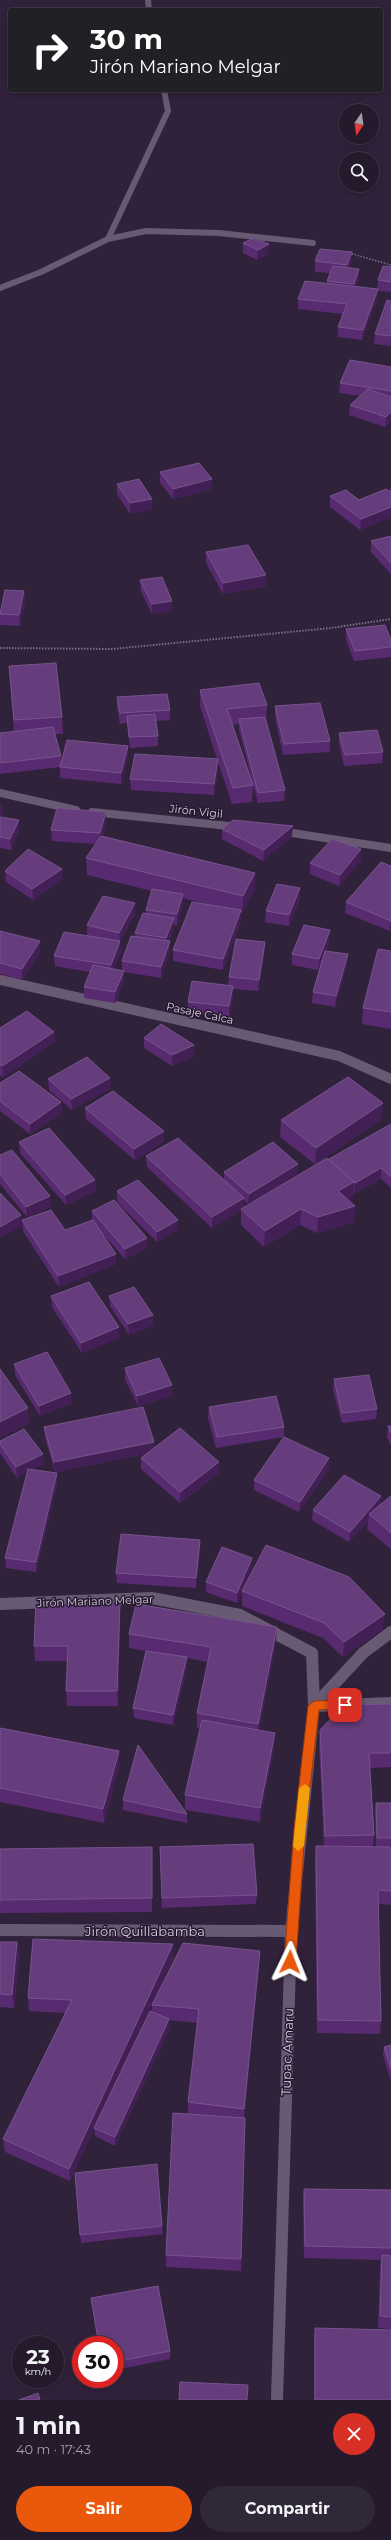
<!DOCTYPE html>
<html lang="es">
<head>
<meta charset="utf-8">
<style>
	body { margin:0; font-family:Montserrat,sans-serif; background:#302738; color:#f1f3f6; height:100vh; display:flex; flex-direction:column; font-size:15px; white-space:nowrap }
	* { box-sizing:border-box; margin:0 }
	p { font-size:13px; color:#a3a1a9 }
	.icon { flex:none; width:22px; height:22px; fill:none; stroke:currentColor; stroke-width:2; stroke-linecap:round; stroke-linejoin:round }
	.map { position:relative; height:2400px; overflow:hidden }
	.details { display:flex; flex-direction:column; background:#241a2c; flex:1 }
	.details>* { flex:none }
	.banner { position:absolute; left:8px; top:8px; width:375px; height:84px; border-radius:4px; box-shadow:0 2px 10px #0003,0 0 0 1px #413848; background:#202124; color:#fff; overflow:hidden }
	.needle { width:26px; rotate:193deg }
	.controls { position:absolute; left:339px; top:104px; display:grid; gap:8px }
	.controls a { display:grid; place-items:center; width:40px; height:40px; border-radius:50%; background:#241a2c; box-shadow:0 2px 10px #0003,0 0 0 1px #413848; font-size:20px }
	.speed { position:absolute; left:12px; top:2336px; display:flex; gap:8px; font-size:20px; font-weight:700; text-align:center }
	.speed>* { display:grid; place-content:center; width:52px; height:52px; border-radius:50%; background:#241a2c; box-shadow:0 2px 10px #0003,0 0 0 1px #413848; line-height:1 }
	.speed small { font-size:10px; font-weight:400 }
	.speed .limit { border:6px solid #d22; background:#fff; color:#111 }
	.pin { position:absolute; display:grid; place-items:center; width:34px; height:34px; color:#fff; margin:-17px; border-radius:8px; box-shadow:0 2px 6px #0006 }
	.me { position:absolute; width:44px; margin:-22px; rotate:2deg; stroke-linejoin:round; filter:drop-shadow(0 0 3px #0008) }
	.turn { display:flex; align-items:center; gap:14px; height:84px; padding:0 16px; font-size:18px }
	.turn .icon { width:52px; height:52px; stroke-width:2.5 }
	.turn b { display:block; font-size:28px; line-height:34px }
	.round { display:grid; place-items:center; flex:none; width:42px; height:42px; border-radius:21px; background:#302738 }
	.head { display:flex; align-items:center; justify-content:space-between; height:68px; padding:0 16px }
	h1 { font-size:24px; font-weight:700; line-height:30px }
	.primary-button { display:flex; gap:8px; margin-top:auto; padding:8px 16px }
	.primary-button a { flex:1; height:46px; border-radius:24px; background:#ea580c; color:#fff; font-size:16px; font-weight:700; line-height:46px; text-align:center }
	.primary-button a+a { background:#302738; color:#f1f3f6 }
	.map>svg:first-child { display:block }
</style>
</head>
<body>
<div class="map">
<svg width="391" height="2400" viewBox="0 0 391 2400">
	<rect width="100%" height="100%" fill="#30223a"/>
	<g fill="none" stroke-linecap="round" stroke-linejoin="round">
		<!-- path-far1 -->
		<path stroke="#7a6f83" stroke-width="1.5" stroke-dasharray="1.5 1.5" stroke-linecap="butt" d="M349,253L391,265"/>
		<!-- path -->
		<path stroke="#7a6f83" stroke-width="2" stroke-dasharray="1.5 1.5" stroke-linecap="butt" d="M0,648L112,649L331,628L391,619"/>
		<!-- minor-far3 -->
		<g stroke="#695a74" stroke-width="6">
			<path d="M148,0L149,10"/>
			<path d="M108,239L168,111L164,90"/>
			<path d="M0,288L41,272L108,239L146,231L219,233L313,243"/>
		</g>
		<!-- minor-far2 -->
		<g stroke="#695a74" stroke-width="8">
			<path d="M0,793L76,810"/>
			<path d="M92,812L239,827"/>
			<path d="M279,831L391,848"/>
		</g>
		<!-- minor-far1 -->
		<path stroke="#695a74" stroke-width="10" d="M0,980L339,1056L391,1079"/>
		<!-- minor -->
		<g stroke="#695a74" stroke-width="12">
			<path d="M0,1604L152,1598L240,1615L312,1653L314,1706L291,1931L277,2400"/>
			<path d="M314,1706L363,1653L391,1632"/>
			<path d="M314,1706L391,1703"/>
			<path d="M0,1930L291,1931"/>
		</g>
	</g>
	<!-- wall -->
	<g fill="#582b71">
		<path d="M243,243L268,254L257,260L243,253Z"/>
		<path d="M315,261L351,262L349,268L359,279L356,287L377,289L378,280L391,267V292L378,291L377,299L362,340L338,337V327L343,314L298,309V299L327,283V281L330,273L315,272Z"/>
		<path d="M391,301V346L374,344L375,334Z"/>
		<path d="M391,367V422L385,427L349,415L350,405L360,396L339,393L340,383Z"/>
		<path d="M160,472L212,489L173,499L160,483Z"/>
		<path d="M117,484L152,509L130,514L117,494Z"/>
		<path d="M391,487V517L360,530L330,507V496L359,500L390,492V488Z"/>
		<path d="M391,536V574L371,552V541Z"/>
		<path d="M206,552L266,586L223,594L206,563Z"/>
		<path d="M140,580L172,611L152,614L141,591Z"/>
		<path d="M24,591L25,601L20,626L0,625V612Z"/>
		<path d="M346,629L391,640V657L354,661L346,640Z"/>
		<path d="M9,666L62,717L63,734H55L61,756V763L128,746V757L121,784L60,778V767L0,774V733L14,732Z"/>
		<path d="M200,690L267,705L266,721L285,790L284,801L258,803L239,730V724L232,725L253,785L252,802L232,804L218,762V770L214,795L131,790L130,779L217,759L200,706Z"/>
		<path d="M117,697L170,710V720L156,721L158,736V746L130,748L127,723L120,724L117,708Z"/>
		<path d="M275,706L330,741V752L283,755L275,717Z"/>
		<path d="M339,733L383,752L382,763L344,766L339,744Z"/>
		<path d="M0,803L3,814L0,817L19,820V831L11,850L0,848Z"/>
		<path d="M106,823L103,836L255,873V889L242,913L241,912V921L223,970L173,961V950L213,906L183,898V905L177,925H174V929L169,941L170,952L161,978L124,972V982L115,1003L84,998V987L90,972L55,966L54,956L87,936V925L135,914L120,942L121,952L114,969L122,970V961L135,936V933L146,914V910L152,891L87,875L86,858L96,844L52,841L51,830Z"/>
		<path d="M293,826L292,836L263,861L222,839V829Z"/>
		<path d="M361,860L339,886L310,874V863Z"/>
		<path d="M391,866V930L390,931L345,913L346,902Z"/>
		<path d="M62,869V880L33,900L6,882L5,871Z"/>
		<path d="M300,899L289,926L265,922L266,911Z"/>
		<path d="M0,931L40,952L22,980L0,974Z"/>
		<path d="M329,941L326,951L347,965L335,1007L312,1003L313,992L321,962L318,970L292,965V954Z"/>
		<path d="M265,942L264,953L258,991L233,989V997L229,1017L188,1012V1002L228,985L229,977Z"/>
		<path d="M391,951V1029L362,1024L363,1008Z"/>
		<path d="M0,1028L54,1032L55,1042L3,1077L0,1075Z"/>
		<path d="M144,1038L194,1056L172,1066L144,1048Z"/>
		<path d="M48,1079L111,1088L72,1110L49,1090Z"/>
		<path d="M0,1083L61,1102L62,1113L30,1134L0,1111Z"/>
		<path d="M85,1108L164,1142L135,1160L86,1119Z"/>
		<path d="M382,1119L315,1164L280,1137L281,1120Z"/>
		<path d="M391,1124V1188L381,1179L354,1194L353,1193V1198L348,1200L355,1206L354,1222L317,1233L300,1225L264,1247L241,1225V1210L212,1228L147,1167L146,1156L224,1180V1172L298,1164L297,1174L248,1204L244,1200V1208L329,1160V1159Z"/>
		<path d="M19,1142L95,1180L96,1191L66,1205L20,1153Z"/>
		<path d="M0,1155L51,1207L27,1217L0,1184Z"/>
		<path d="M117,1191L178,1230L157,1242L117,1202Z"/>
		<path d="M92,1211L147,1238V1248L125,1259L102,1233L116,1264L59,1287L23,1231L22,1220L65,1230L92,1220Z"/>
		<path d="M51,1296L119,1327V1338L82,1353L52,1307Z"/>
		<path d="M109,1296L153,1315V1325L129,1335L110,1306Z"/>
		<path d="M14,1364L72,1403L40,1416L15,1375Z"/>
		<path d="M125,1368L172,1385V1396L138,1406L125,1379Z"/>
		<path d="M334,1379L377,1409L376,1419L342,1423L333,1390Z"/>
		<path d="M209,1407L284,1427V1437L216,1448L208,1418Z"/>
		<path d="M388,1426H391V1446L387,1437Z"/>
		<path d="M44,1427L154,1448L219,1473L180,1503L141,1469V1458L146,1454L55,1472L45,1438Z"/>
		<path d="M0,1441L44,1464L32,1470L57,1484L36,1572L6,1568L5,1558L27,1472L17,1478L0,1453Z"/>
		<path d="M329,1458V1469L299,1512L254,1490V1480Z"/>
		<path d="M381,1496L380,1504L391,1496V1549L367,1529L368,1521L349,1542L312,1520L313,1510Z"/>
		<path d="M200,1540V1550L196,1588L117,1583L116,1573Z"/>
		<path d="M252,1558V1568L237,1603L206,1592V1582Z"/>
		<path d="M242,1591L383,1629L343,1657L323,1638L242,1606Z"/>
		<path d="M120,1603V1618L118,1706H67L66,1691L68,1661H35L34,1646Z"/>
		<path d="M129,1634L276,1642L259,1730L274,1748L260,1822L185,1810V1795L200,1729L197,1728V1713L208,1662L187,1658V1667L173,1725L134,1718L133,1708L146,1651L129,1648Z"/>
		<path d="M391,1704V1767L370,1768L374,1835L373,1847H376L375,1813L376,1803H391V1905L378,1904L381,2021L380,2034L317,2033L315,1860L316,1846H324L319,1744L320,1730Z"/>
		<path d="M0,1728L119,1751V1766L104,1823L0,1802Z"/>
		<path d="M123,1800L187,1814V1823L123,1810Z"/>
		<path d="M152,1847V1912L0,1913V1849Z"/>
		<path d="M160,1847L257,1895L256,1904L162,1908Z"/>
		<path d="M0,1942H17L19,1956L14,2008L0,2007Z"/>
		<path d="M173,1944V1958L103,2110L152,2012V2005L259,1964L244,2118H245L241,2271L166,2267V2255L188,2114V2102L197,2023L169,2020L170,2028L115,2146L95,2136L94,2128L70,2181L5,2152L3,2139L65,2013L29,2011L28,1998Z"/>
		<path d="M391,2045V2081L383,2055L384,2047Z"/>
		<path d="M75,2173L162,2226L163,2234L81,2243Z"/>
		<path d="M304,2189L391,2190V2329L378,2328L380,2267L381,2260L304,2258L303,2201Z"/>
		<path d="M91,2298L170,2351V2359L115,2370V2345H98Z"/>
		<path d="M315,2328L391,2400H314V2339Z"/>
	</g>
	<!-- shaded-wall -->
	<g fill="#422056">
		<path d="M269,244L268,254L257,260L258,250Z"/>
		<path d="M352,252L351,262L346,275L347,265Z"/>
		<path d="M359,269V279L353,294L354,284Z"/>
		<path d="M378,289L377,299L362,340L363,330Z"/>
		<path d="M391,412V422L385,427L386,417Z"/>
		<path d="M212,479V489L173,499V489Z"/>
		<path d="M152,499V509L130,514V503Z"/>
		<path d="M391,507V517L360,530L361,519Z"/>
		<path d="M266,575V586L223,594V583Z"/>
		<path d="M24,591L25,601L20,626L19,615Z"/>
		<path d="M172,601V611L152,614V604Z"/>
		<path d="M128,746V757L121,784V773Z"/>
		<path d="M218,759V770L214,795V784Z"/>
		<path d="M2,803L3,814L0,818V806Z"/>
		<path d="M106,812V823L101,844L100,833Z"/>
		<path d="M19,820V831L11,850L10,839Z"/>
		<path d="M293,826L292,836L263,861L264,850Z"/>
		<path d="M361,849V860L339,886L340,875Z"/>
		<path d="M62,869V880L33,900L32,889Z"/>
		<path d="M255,873V889L242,913L243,896Z"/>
		<path d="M300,888V899L289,926V915Z"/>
		<path d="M183,894V905L177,925V914Z"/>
		<path d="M135,903V914L120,942L121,952L112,976L111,965L120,943L119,933Z"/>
		<path d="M241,910V921L223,970V959Z"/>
		<path d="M174,918V929L167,949L166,938Z"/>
		<path d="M391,920V930L390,931L391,921Z"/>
		<path d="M330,930L329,941L318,970L319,959Z"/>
		<path d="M40,941V952L22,980V969Z"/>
		<path d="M170,941V952L161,978V967Z"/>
		<path d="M265,942L264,953L258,991L259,980Z"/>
		<path d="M348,954L347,965L335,1007L336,996Z"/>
		<path d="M124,971V982L115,1003V992Z"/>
		<path d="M233,986V997L229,1017V1006Z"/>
		<path d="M54,1032L55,1042L3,1077L2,1066Z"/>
		<path d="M194,1045V1056L172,1066V1055Z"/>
		<path d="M110,1078L111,1088L72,1110L71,1099Z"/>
		<path d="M61,1102L62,1113L30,1134V1124Z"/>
		<path d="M383,1103L382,1119L315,1164L316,1148Z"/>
		<path d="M164,1131V1142L135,1160L134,1149Z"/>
		<path d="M298,1164L297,1174L248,1204L249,1194Z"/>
		<path d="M381,1168V1179L354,1194L355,1183Z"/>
		<path d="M95,1180L96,1191L66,1205L65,1195Z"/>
		<path d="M354,1182L353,1198L337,1207L338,1191Z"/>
		<path d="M50,1196L51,1207L27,1217L26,1207Z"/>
		<path d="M244,1198V1208L241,1209V1210L212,1228V1217Z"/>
		<path d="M355,1206L354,1222L317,1233L318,1217Z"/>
		<path d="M301,1209L300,1225L264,1247L265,1231Z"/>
		<path d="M21,1215L22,1226L0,1238V1227Z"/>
		<path d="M178,1220V1230L157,1242V1232Z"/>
		<path d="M147,1238V1248L125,1259V1249Z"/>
		<path d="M116,1254V1264L59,1287L58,1276Z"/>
		<path d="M153,1315V1325L129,1335L128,1324Z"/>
		<path d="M119,1327V1338L82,1353L81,1343Z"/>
		<path d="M172,1385V1396L138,1406L137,1396Z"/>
		<path d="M71,1393L72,1403L40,1416L39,1406Z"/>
		<path d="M28,1408L30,1423L0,1438V1422Z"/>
		<path d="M154,1442L155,1452L55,1472L54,1462Z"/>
		<path d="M43,1454L44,1464L17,1478L16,1467Z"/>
		<path d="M329,1458V1469L299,1512L300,1502Z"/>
		<path d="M219,1462V1473L180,1503V1492Z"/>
		<path d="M57,1473V1484L36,1572V1562Z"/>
		<path d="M381,1496L380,1506L369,1514L368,1521L349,1542L350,1532Z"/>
		<path d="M200,1540V1550L196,1588V1578Z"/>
		<path d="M252,1558V1568L237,1603V1593Z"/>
		<path d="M120,1603V1618L118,1706L117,1691Z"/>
		<path d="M385,1614L383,1629L343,1657L344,1642Z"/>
		<path d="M277,1627L276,1642L257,1738L258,1724Z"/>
		<path d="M187,1657V1667L173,1725V1715Z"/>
		<path d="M275,1733L274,1748L260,1822V1808Z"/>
		<path d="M119,1751V1766L104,1823L103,1809Z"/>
		<path d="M17,1942L19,1956L14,2008L12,1995Z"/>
		<path d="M173,1944V1958L70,2181L69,2169Z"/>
		<path d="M260,1951L259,1964L244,2122V2109Z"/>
		<path d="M169,2019L170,2028L115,2146V2137Z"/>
	</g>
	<!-- building -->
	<g fill="#653d7d" stroke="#77548c">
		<path d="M254,238L269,244L258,250L243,243Z"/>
		<path d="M320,249L352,252L347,265L315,261Z"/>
		<path d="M333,266L359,269L354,284L327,281Z"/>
		<path d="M383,266L391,267V282L378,280Z"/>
		<path d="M305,281L378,289L363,330L338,327L347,304L298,299Z"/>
		<path d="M387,300L391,301V336L375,334Z"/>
		<path d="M350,360L391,367V391L340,383Z"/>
		<path d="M368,389L391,397V412L386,417L350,405Z"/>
		<path d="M199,463L212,479L173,489L160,472Z"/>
		<path d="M139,479L152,499L130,503L117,484Z"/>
		<path d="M386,489L391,492V507L361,519L330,496L346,490L359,500Z"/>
		<path d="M391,536V563L371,541Z"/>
		<path d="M248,545L266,575L223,583L206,552Z"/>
		<path d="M162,577L172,601L152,604L140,580Z"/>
		<path d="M5,590L24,591L19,615L0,614Z"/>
		<path d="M385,625L391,640V647L355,651L346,629Z"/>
		<path d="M56,663L62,717L14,720L9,666Z"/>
		<path d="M259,683L267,705L227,709L253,785L233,788L200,690Z"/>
		<path d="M167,694L170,710L120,713L117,697Z"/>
		<path d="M320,703L330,741L284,744L275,706Z"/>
		<path d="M155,714L158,736L129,737L127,716Z"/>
		<path d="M265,717L285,790L258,793L239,719Z"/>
		<path d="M53,727L61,756L0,763V733Z"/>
		<path d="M377,730L383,752L345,755L339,733Z"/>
		<path d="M67,740L128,746L121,773L60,767Z"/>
		<path d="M135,754L218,759L214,784L130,779Z"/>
		<path d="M57,808L106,812L100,833L51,830Z"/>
		<path d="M0,817L19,820L10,839L0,837Z"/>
		<path d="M233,820L293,826L264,850L222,829Z"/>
		<path d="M101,836L255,873L243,896L86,858Z"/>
		<path d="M332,839L361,849L340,875L310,863Z"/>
		<path d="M28,849L62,869L32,889L5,871Z"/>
		<path d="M381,862L391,866V921L346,902Z"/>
		<path d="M277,884L300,888L289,915L266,911Z"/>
		<path d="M152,889L183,894L177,914L146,910Z"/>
		<path d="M103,896L135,903L119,933L87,925Z"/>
		<path d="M192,902L241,910L223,959L173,950Z"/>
		<path d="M143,913L174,918L166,938L135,933Z"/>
		<path d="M304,925L330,930L319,959L292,954Z"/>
		<path d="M0,931L40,941L22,969L0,963Z"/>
		<path d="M64,932L120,941L111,965L54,956Z"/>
		<path d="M131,936L170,941L161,967L122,961Z"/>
		<path d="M236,939L265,942L259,980L229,977Z"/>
		<path d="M378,949L391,951V1012L363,1008Z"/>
		<path d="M325,951L348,954L336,996L313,992Z"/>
		<path d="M93,965L124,971L115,992L84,987Z"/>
		<path d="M192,981L233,986L229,1006L188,1002Z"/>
		<path d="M27,1011L54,1032L2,1066L0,1064V1028Z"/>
		<path d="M161,1024L194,1045L172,1055L144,1038Z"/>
		<path d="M87,1057L110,1078L71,1099L48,1079Z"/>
		<path d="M19,1071L61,1102L30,1124L0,1101V1083Z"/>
		<path d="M348,1077L383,1103L316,1148L281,1120Z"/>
		<path d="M113,1091L164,1131L134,1149L85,1108Z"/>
		<path d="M391,1124V1177L381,1168L355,1183L329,1159Z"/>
		<path d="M49,1128L95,1180L65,1195L19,1142Z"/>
		<path d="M178,1138L244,1198L212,1217L146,1156Z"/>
		<path d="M273,1142L298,1164L249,1194L224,1172Z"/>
		<path d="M12,1150L50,1196L26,1207L0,1174V1155Z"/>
		<path d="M327,1158L354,1182L338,1191L355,1206L318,1217L301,1209L265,1231L241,1209Z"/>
		<path d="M138,1180L178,1220L157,1232L117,1191Z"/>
		<path d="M0,1193L21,1215L0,1227Z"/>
		<path d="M114,1200L147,1238L125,1249L92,1211Z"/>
		<path d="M51,1210L65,1230L93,1220L116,1254L58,1276L22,1220Z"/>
		<path d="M89,1282L119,1327L81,1343L51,1296Z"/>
		<path d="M134,1287L153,1315L128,1324L109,1296Z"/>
		<path d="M47,1352L71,1393L39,1406L14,1364Z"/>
		<path d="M159,1358L172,1385L137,1396L125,1368Z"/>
		<path d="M0,1369L28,1408L0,1422Z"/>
		<path d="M369,1375L377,1409L342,1413L334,1379Z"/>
		<path d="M276,1396L284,1427L217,1437L209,1407Z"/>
		<path d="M143,1407L154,1442L54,1462L44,1427Z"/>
		<path d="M388,1426H391V1433Z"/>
		<path d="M180,1428L219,1462L180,1492L141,1458Z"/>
		<path d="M24,1429L43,1454L16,1467L0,1444V1441Z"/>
		<path d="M284,1437L329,1458L300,1502L254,1480Z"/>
		<path d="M28,1469L57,1473L36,1562L5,1558Z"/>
		<path d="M344,1475L381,1496L350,1532L313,1510Z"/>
		<path d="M391,1496V1533L369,1514Z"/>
		<path d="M121,1534L200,1540L196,1578L116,1573Z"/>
		<path d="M266,1545L349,1577L385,1614L344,1642L324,1623L242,1591Z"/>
		<path d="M222,1547L252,1558L237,1593L206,1582Z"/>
		<path d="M36,1603H120L117,1691H66L68,1646H34Z"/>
		<path d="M136,1604L277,1627L258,1724L197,1713L211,1647L129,1634Z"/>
		<path d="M146,1651L187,1657L173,1715L133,1708Z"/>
		<path d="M391,1704V1753H369L374,1835L325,1836L320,1730L344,1705Z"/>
		<path d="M202,1720L275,1733L260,1808L185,1795Z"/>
		<path d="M0,1728L119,1751L103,1809L0,1788Z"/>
		<path d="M138,1745L187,1814L123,1800Z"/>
		<path d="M376,1803H391V1838H377Z"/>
		<path d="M253,1844L257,1895L162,1898L160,1847Z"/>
		<path d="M316,1846L391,1847V1891L378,1890L381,2021L318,2020Z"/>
		<path d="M152,1847V1898L0,1900V1849Z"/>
		<path d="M33,1939L173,1944L69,2169L3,2139L72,2000L28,1998Z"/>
		<path d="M0,1942H17L12,1995L0,1994Z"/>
		<path d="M183,1943L260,1951L244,2109L188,2102L199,2009L152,2005Z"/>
		<path d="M150,2011L169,2019L115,2137L94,2128Z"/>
		<path d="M391,2045V2069L384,2047Z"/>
		<path d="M173,2113L245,2118L241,2259L166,2255Z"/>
		<path d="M157,2164L162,2226L80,2235L75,2173Z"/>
		<path d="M304,2189L391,2190V2248L305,2246Z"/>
		<path d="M382,2255L391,2256V2317L380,2316Z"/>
		<path d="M158,2286L170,2351L115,2362V2345H99L91,2298Z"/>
		<path d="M315,2328L391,2330V2400H315Z"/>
		<path d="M180,2382L248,2385L247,2400H179Z"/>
		<path d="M38,2393L40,2400H19Z"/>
	</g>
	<!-- route -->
	<path fill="#ea580c" stroke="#983908" d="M345,1700L348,1702V1708L319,1710L305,1829L296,1962L290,1968L284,1962L294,1829L308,1706L314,1701Z"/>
	<!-- slow -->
	<path fill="#f59e0b" d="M305,1784L310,1788L304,1846L298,1851L293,1846L299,1788Z"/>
	<g text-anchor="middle" stroke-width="3" stroke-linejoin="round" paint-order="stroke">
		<!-- street labels -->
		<g font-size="11" fill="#d6cedd" stroke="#26192f">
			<text transform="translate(196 811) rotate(6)" y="4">Jirón Vigil</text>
			<text transform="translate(200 1013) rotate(12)" y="4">Pasaje Calca</text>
			<text transform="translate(95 1601) rotate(-2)" y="4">Jirón Mariano Melgar</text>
		</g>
		<!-- near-street labels -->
		<g font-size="13" fill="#d6cedd" stroke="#26192f">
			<text x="145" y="1936">Jirón Quillabamba</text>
			<text transform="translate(287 2052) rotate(-88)" y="5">Tupac Amaru</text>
		</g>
	</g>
</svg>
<div class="controls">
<a><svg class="needle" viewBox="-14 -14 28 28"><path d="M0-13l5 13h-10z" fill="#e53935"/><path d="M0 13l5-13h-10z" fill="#a3a1a9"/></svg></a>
<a><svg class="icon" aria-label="search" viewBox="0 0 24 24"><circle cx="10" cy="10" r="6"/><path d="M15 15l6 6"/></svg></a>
</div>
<div class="speed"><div>23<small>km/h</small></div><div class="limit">30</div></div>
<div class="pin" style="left:345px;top:1705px;background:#d93025"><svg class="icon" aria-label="arrive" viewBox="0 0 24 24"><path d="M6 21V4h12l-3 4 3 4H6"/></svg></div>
<svg class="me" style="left:290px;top:1962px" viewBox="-20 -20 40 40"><path d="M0-17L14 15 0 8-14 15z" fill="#ea580c" stroke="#fff" stroke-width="4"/></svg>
<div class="banner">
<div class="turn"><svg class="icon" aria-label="right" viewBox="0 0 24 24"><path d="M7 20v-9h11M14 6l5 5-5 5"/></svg><div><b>30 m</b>Jirón Mariano Melgar</div></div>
</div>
</div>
<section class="details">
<div class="head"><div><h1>1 min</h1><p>40 m · 17:43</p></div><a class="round" style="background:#d93025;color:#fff"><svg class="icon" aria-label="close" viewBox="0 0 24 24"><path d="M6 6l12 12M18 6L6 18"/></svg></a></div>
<div class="primary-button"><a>Salir</a><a>Compartir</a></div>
</section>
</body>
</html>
